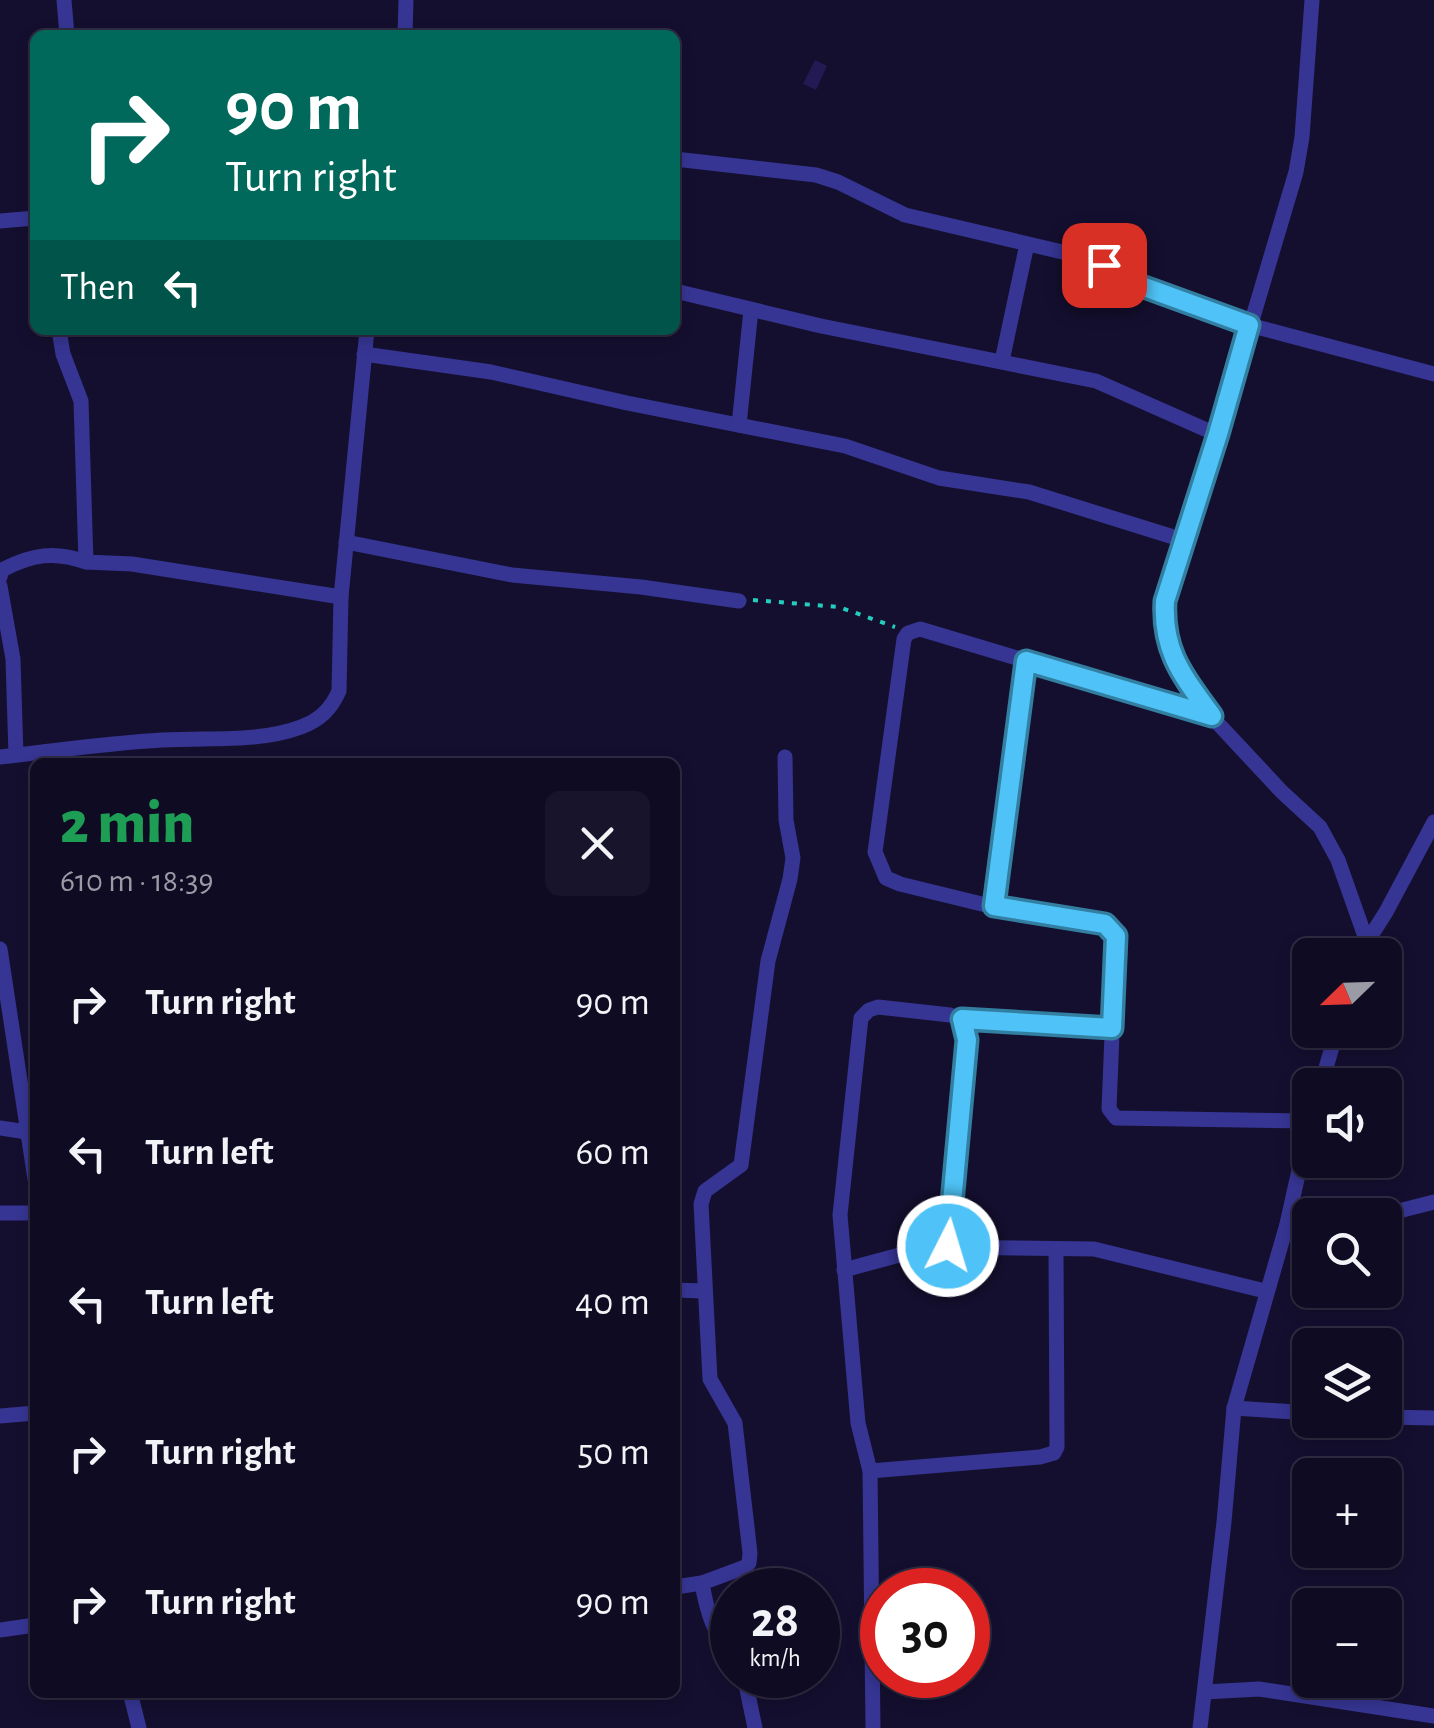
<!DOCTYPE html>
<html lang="en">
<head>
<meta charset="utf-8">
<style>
	body { margin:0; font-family:"Alegreya Sans",sans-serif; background:#18142b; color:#f1f3f6; height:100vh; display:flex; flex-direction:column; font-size:38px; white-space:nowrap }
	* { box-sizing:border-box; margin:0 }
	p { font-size:32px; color:#9b9ba6 }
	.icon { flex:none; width:55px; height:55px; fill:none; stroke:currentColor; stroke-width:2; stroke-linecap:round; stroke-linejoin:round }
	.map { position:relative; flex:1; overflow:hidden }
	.sheet { position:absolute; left:30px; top:758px; width:650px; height:940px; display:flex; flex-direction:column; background:#0f0b23; border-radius:15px; box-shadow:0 5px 15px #0003,0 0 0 2px #2f2b41 }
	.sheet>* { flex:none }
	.top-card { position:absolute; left:30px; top:30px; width:650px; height:305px; border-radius:15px; box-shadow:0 5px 15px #0003,0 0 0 2px #2f2b41; background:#00695c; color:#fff; overflow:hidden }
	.needle { width:65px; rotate:247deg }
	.controls { position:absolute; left:1292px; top:938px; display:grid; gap:20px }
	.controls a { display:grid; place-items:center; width:110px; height:110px; border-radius:15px; background:#0f0b23; box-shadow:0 5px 15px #0003,0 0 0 2px #2f2b41; font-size:50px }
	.speed { position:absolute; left:710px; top:1568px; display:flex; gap:20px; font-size:50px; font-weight:700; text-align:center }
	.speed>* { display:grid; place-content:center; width:130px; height:130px; border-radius:50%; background:#0f0b23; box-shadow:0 5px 15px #0003,0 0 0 2px #2f2b41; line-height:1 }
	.speed small { font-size:25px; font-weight:400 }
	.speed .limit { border:15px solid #d22; background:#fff; color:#111 }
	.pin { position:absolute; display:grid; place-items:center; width:85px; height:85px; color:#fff; margin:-42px; border-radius:20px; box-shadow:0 5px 15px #0006 }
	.me { position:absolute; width:110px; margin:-55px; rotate:5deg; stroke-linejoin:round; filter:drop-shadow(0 0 8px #0008) }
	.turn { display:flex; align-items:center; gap:35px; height:210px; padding:0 30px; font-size:45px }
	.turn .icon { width:130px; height:130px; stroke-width:2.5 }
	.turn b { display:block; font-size:70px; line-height:85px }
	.then { display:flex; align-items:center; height:95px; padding:0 30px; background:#0003; gap:20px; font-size:38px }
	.round { display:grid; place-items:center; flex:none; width:105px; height:105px; border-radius:15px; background:#18142b }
	.headline { display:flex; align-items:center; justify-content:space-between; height:170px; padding:0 30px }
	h1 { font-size:60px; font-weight:800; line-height:75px; color:#1e9e55 }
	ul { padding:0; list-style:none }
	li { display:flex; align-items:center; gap:30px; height:150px; padding:0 30px }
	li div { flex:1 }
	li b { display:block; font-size:38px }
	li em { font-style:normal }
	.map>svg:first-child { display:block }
</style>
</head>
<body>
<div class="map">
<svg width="1434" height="1728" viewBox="0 0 1434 1728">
	<rect width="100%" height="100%" fill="#140f2f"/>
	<!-- building -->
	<path fill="#231953" d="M815,60L827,66L816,90L803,84Z"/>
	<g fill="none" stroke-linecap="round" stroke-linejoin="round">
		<!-- path -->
		<path stroke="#23cebe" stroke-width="4" stroke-dasharray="5 8" stroke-linecap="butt" d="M753,600L839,607L895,627"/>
		<!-- street -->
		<g stroke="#363593" stroke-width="15">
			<path d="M64,0L67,35"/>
			<path d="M1312,0L1302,137L1296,172L1218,435L1183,540L1165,601L1163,629L1169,650L1211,716L1282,792L1320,827L1338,860L1367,942L1362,955"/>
			<path d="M405,35L406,0"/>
			<path d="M675,159L816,175L838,182L905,215L1088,258L1136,284L1249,325L1434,374"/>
			<path d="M0,221L35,218"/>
			<path d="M675,291L821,326L1096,381L1218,435"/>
			<path d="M59,330L63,354L81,401L86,562L132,564L341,597"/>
			<path d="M364,354L491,372L627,403L845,446L939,478L1029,492L1183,540"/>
			<path d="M1002,361L1027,244"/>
			<path d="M739,425L751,310"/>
			<path d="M346,542L512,575L641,587L739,601"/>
			<path d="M0,577L2,570C32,554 55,551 86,562"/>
			<path d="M0,586L13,659L16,755"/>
			<path d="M0,757C54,751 108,743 162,740C208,737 258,743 301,727C320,720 331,709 339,691L341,597L367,330"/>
			<path d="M994,907L1026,661"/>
			<path d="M1367,942L1386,912L1434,822"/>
			<path d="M0,949L35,1179"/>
			<path d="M962,1019L1112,1028"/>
			<path d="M1321,1085L1337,1030"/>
			<path d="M0,1128L27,1132"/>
			<path d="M0,1213H35"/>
			<path d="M1383,1215L1434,1202"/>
			<path d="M1287,1224L1310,1223"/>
			<path d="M844,1270L929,1247L1094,1249L1265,1291"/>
			<path d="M675,1290L703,1291"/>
			<path d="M1234,1408L1310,1413"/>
			<path d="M0,1416L35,1413"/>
			<path d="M1385,1417L1434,1418"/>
			<path d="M870,1471L1040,1457L1054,1453L1057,1447L1056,1249"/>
			<path d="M675,1587L702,1583"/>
			<path d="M0,1630L35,1625"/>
			<path d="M732,1654C713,1632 707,1612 702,1583L745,1567L749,1563L750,1553L735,1423L710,1379L701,1204L705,1191L741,1165L768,961L790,879L793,858L786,820L785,757"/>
			<path d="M744,1675L755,1728"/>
			<path d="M130,1692L139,1728"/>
			<path d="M1205,1692L1259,1689L1434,1716"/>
			<path d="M873,1728L870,1471L858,1423L840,1215L861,1018L869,1010L878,1007L950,1015C964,1020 965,1025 967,1040L948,1246"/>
			<path d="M1200,1728L1224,1522L1234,1408L1287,1224L1310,1121L1116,1118L1109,1109L1116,936L1105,925L994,907L900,884L886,878L875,852L904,639L908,633L920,629L1211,716"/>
		</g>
	</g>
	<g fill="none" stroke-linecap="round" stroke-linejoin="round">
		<!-- route casing -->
		<g stroke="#337fa1" stroke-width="25">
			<path id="route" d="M948,1246L967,1040L962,1019L1112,1028L1116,936L1105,924L994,906L1026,661L1212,716C1183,676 1162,652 1165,601L1218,434L1249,325L1136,284L1104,265"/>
		</g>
		<!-- route -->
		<use href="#route" stroke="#4fc3f7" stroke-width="18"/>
	</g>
</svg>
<div class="controls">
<a><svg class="needle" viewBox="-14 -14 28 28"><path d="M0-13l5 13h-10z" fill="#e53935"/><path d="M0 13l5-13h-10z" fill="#9b9ba6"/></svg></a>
<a><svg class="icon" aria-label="sound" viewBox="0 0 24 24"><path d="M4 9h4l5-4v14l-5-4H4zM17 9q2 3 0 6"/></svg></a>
<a><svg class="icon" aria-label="search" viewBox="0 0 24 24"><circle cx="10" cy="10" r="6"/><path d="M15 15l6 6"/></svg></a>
<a><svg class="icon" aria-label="layers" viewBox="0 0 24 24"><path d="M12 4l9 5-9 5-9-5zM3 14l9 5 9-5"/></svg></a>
<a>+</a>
<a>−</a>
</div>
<div class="speed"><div>28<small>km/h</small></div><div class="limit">30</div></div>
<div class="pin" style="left:1104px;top:265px;background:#d93025"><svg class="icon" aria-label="arrive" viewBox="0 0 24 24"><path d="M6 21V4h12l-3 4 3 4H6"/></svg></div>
<svg class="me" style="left:948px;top:1246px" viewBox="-20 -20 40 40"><circle r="17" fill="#4fc3f7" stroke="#fff" stroke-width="3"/><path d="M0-11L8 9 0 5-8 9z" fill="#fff"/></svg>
<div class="top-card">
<div class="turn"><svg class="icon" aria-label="right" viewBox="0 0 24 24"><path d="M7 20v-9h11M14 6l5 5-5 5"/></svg><div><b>90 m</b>Turn right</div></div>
<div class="then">Then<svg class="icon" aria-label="left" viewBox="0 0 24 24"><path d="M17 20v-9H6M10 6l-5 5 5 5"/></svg></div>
</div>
<section class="sheet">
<div class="headline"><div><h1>2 min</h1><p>610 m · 18:39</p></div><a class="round"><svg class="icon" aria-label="close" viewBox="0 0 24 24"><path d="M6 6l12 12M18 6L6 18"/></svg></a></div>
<ul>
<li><svg class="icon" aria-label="right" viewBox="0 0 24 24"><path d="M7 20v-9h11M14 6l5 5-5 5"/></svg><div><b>Turn right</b></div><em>90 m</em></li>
<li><svg class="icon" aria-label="left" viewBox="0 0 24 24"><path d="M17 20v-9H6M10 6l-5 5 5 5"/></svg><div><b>Turn left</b></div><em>60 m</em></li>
<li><svg class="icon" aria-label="left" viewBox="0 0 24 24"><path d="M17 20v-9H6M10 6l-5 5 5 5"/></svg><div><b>Turn left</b></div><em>40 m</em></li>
<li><svg class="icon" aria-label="right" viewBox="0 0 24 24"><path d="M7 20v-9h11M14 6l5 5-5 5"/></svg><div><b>Turn right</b></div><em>50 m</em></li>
<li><svg class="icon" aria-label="right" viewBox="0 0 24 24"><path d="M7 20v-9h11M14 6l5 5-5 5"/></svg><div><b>Turn right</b></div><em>90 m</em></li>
</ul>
</section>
</div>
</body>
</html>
